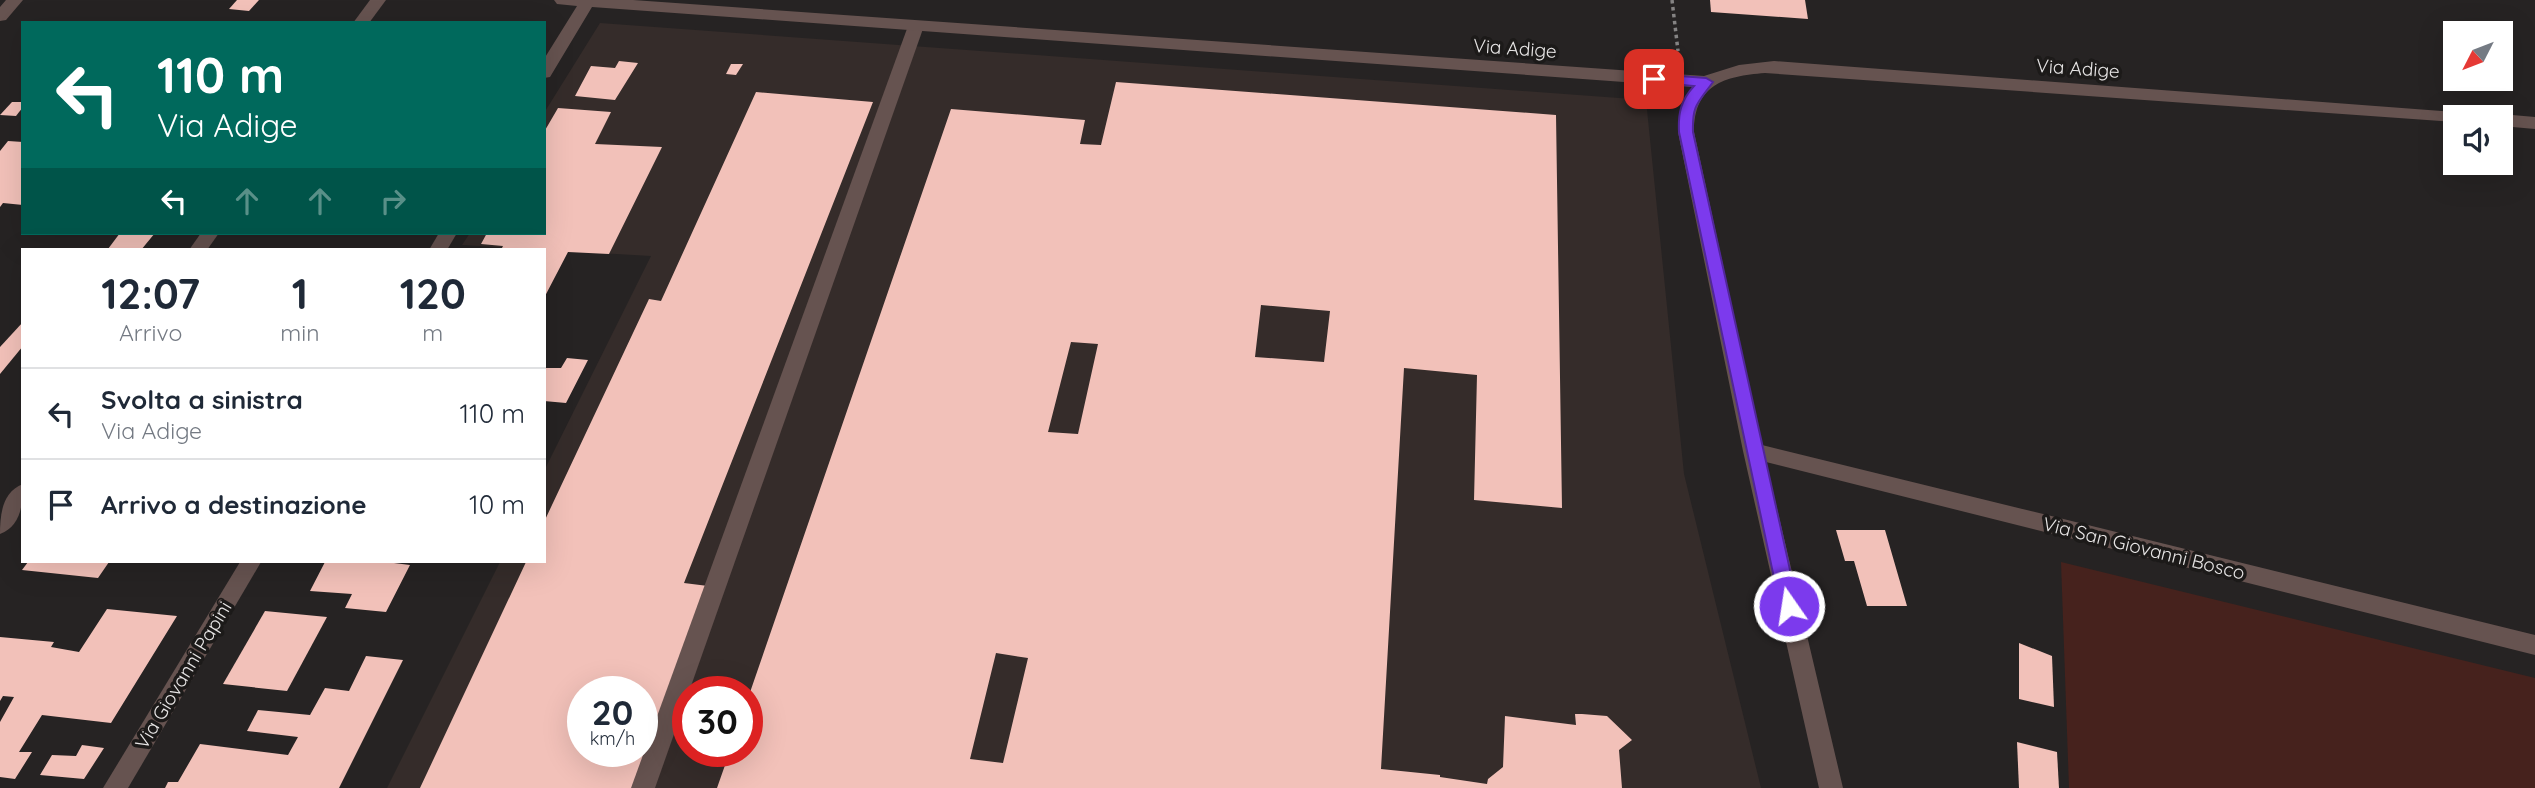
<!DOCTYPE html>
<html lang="it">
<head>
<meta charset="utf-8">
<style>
	body { margin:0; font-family:Quicksand,sans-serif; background:#f6f6f7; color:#1f2937; height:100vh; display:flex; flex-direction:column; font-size:26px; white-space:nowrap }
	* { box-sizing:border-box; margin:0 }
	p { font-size:23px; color:#747a83 }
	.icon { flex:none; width:38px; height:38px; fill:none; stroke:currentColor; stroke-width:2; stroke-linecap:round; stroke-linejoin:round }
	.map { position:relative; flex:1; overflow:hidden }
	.details { position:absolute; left:21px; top:248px; width:525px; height:315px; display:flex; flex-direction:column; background:#fff; border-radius:0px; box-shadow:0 7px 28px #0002 }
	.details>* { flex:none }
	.hud { position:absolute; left:21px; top:21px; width:525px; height:214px; border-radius:0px; box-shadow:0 7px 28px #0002; background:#00695c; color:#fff; overflow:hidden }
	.needle { width:46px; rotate:228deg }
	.buttons { position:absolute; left:2443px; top:21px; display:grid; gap:14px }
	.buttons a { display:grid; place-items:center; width:70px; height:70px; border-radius:0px; background:#fff; box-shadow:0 7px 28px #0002; font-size:35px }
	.speed { position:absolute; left:567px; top:676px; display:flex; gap:14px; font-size:35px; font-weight:700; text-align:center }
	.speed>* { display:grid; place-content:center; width:91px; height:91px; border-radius:50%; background:#fff; box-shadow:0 7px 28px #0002; line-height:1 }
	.speed small { font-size:18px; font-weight:400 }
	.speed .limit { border:10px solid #d22; background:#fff; color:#111 }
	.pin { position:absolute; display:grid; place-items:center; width:60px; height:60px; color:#fff; margin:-30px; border-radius:14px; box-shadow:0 4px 10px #0006 }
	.me { position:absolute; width:77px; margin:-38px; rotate:347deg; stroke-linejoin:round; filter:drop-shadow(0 0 5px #0008) }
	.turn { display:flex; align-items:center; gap:24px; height:147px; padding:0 21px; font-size:32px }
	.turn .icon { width:91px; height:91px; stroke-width:2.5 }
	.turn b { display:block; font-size:49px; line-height:60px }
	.lanes { display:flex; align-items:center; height:66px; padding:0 21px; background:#0003; justify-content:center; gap:35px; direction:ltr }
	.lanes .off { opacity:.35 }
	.eta { display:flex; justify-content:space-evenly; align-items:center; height:119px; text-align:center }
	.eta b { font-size:42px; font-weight:700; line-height:49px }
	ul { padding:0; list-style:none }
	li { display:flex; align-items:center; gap:21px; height:91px; padding:0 21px; border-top:2px solid #e0e1e3 }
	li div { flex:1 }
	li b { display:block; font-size:26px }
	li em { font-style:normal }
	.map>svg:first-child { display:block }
</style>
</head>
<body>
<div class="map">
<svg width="2535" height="788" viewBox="0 0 2535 788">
	<rect width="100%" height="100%" fill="#262323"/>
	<!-- built -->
	<path fill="#352c2a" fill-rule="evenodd" d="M600,23L1646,100L1684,474L1761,788H387L500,562H544V471L651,256L462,245L470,233H544V113ZM583,691H642V751H583ZM688,691H747V751H688Z"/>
	<!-- green -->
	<path fill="#46221d" d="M2061,562L2535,678V788H2069Z"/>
	<!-- building -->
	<g fill="#f2c1b9" fill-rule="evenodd">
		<path d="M237,0H259L249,11L229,9Z"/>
		<path d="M1710,0H1805L1808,19L1711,12Z"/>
		<path d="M619,61L638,63L615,100L575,96L591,66L615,68Z"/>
		<path d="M731,64H743L736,75L726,74Z"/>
		<path d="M1116,82L1556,115L1562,508L1474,500L1477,375L1404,368L1381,769L1440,775V777L1487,784L1488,779L1503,767L1505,716L1576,725L1575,714H1582L1607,716L1632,740L1619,750L1622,788H717L730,751H747V701L951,109L1085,120L1080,144L1101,145ZM1261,305L1330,311L1324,362L1255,357ZM1071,342L1098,344L1078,434L1048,432ZM996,653L1028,658L1003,763L970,759Z"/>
		<path d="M756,92L873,102L684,583L708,586L632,788H420L526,562H544V522L649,299L661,301ZM583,691H642V751H583Z"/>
		<path d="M12,102H23V107L16,116L0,115Z"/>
		<path d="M558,108L611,112L595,144L662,147L609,254L568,252L544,298V250H501L503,246L481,244L487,233H544V132Z"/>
		<path d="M8,141L23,142V205L3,203L0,207V151Z"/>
		<path d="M120,233H155L141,250L108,249Z"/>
		<path d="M23,322V346L0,374V347Z"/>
		<path d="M567,358L588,360L566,403L544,401L545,368H561Z"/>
		<path d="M1836,530H1885L1907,606H1867L1854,561H1845Z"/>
		<path d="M28,562H109L98,578L22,570Z"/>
		<path d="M325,562H386L410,565L386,612L345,608L352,594L310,591Z"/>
		<path d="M107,609L177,616L111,723L42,715L19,752H32L15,779L0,777V722L14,697L3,696L0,701V637L54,642L51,647L79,652Z"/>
		<path d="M265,611L327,617L287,691L223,684Z"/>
		<path d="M2019,643L2052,656L2054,707L2019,699Z"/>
		<path d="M366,656L403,660L339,788H165L168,782H178L200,744L288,755L298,737L247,731L258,710L310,715L325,688L349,691Z"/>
		<path d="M2017,742L2057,752L2059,788H2019Z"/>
		<path d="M82,745L104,748L84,779L40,775L52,755L76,756Z"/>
	</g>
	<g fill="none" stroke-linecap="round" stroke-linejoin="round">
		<!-- path -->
		<path stroke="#858383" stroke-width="3.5" stroke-dasharray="3.5 3.5" stroke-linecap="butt" d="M1672,0L1678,51"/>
		<!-- service -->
		<path fill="#665350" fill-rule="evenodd" d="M916,21L924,26L655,788H631L908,26Z"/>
		<!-- minor -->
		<g fill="#665350" fill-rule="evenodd">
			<path d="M6,0H23L6,20L0,21V7Z"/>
			<path d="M370,0H386L369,23H353Z"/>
			<path d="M554,0H633L1704,76L1739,65L1774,61L2468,113L2470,117H2455V122L1765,73C1724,76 1694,85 1694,132L1762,445L2535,635V655L1766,462L1843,788H1819L1743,451L1678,132L1680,110L1693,87L592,7L550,77L544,78V59L577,6L557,4Z"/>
			<path d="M2501,114L2535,117V129L2501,126V117H2494Z"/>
			<path d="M201,233H219L207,250H189Z"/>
			<path d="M439,233H457L447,250H429Z"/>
			<path d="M23,484C23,504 21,526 0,534C0,515 2,492 23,484Z"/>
			<path d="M240,562H261L128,788H103Z"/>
		</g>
	</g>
	<!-- route -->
	<path fill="#7c3aed" stroke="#51269a" stroke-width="2" d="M1654,74L1706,78L1713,82C1698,103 1692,105 1693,132L1798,606L1795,612L1789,614L1783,612L1780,606L1679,132C1678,113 1681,100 1694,86L1650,82V76Z"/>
	<g text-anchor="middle" stroke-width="7" stroke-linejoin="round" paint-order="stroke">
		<!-- street labels -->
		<g font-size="19" fill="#e7e5e5" stroke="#1c1a19">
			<text transform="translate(1515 48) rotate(4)" y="7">Via Adige</text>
			<text transform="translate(2078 68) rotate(4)" y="7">Via Adige</text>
			<text transform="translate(2144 548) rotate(14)" y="7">Via San Giovanni Bosco</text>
			<text transform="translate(183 675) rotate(-59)" y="7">Via Giovanni Papini</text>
		</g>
	</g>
</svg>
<div class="buttons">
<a><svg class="needle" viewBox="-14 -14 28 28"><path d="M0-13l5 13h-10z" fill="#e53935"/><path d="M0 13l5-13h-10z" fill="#747a83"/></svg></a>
<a><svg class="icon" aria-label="sound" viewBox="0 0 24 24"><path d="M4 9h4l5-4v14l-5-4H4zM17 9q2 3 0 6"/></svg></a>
</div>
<div class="speed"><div>20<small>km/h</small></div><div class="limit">30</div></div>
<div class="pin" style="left:1654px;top:79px;background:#d93025"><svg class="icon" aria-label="arrive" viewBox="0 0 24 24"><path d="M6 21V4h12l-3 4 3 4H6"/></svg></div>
<svg class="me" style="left:1789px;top:606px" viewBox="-20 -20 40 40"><circle r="17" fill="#7c3aed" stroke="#fff" stroke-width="3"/><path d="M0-11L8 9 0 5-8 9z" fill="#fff"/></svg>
<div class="hud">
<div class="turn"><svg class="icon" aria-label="left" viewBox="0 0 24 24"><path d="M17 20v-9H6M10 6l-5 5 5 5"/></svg><div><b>110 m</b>Via Adige</div></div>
<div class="lanes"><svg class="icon" aria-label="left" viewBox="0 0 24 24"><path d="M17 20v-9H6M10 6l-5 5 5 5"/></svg><svg class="icon off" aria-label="ahead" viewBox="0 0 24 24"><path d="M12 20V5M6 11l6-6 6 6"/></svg><svg class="icon off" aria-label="ahead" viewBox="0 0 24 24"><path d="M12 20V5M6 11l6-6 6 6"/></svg><svg class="icon off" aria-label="right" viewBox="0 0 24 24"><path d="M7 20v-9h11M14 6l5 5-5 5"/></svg></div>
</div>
<section class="details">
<div class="eta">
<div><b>12:07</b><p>Arrivo</p></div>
<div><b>1</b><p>min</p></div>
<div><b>120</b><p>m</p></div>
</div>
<ul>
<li><svg class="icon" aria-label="left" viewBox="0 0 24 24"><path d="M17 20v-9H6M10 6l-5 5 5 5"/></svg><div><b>Svolta a sinistra</b><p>Via Adige</p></div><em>110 m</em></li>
<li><svg class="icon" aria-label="arrive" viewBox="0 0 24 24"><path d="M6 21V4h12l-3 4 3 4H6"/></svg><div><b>Arrivo a destinazione</b></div><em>10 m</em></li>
</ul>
</section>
</div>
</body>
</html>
